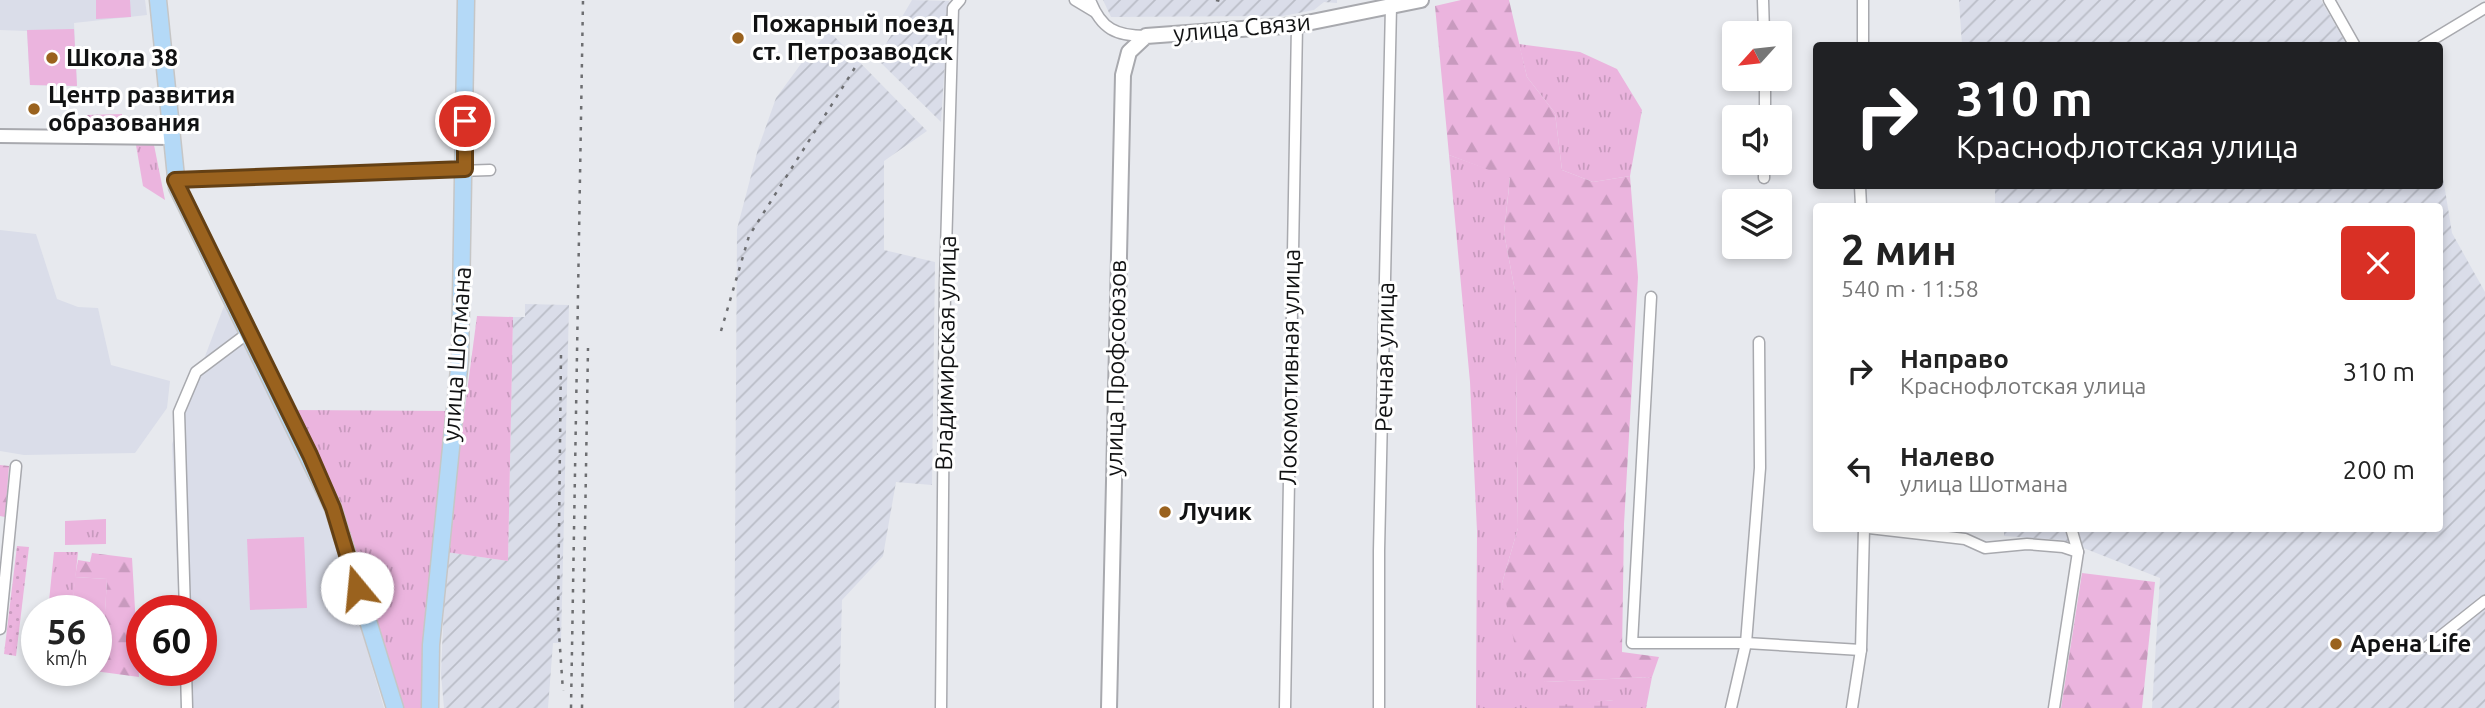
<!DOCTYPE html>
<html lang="ru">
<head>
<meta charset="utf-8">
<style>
	body { margin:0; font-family:Ubuntu,sans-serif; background:#f6f6f6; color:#222; height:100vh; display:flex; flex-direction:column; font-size:26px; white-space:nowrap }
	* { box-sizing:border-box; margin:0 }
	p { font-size:23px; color:#767676 }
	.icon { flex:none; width:38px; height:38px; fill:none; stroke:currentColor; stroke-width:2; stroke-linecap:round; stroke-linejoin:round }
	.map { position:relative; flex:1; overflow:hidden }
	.details { position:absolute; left:1813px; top:203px; width:630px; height:329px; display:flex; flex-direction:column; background:#fff; border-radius:7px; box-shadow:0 4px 10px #0003 }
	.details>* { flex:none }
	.banner { position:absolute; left:1813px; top:42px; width:630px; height:147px; border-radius:7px; box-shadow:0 4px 10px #0003; background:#202124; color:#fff; overflow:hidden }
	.needle { width:46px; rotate:243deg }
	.buttons { position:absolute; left:1722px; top:21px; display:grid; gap:14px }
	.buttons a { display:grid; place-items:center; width:70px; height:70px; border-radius:7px; background:#fff; box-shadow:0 4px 10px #0003; font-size:35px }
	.speed { position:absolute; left:21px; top:595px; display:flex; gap:14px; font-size:35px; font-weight:700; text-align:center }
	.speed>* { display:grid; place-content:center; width:91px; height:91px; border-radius:50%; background:#fff; box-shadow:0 4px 10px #0003; line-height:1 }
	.speed small { font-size:18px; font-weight:400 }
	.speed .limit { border:10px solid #d22; background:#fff; color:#111 }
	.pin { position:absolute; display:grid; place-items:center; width:60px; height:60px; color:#fff; margin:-30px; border:4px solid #fff; border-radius:50%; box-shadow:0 2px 7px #0007 }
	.me { position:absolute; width:77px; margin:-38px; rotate:343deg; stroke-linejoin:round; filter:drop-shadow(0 0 5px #0008) }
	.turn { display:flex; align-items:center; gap:24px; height:147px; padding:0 28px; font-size:32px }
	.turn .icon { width:91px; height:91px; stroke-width:2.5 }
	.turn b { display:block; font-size:49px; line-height:60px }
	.round { display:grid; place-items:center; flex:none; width:74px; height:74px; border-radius:7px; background:#f6f6f6 }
	.overview { display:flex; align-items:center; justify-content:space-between; height:119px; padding:0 28px }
	h1 { font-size:42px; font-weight:700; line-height:52px }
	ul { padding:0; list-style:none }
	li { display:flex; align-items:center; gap:21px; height:98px; padding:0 28px }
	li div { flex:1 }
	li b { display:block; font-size:26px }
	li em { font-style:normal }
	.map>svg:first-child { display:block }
</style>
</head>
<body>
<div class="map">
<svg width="2485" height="708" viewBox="0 0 2485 708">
	<defs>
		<pattern id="industrial-furrows" width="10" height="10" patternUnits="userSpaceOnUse" patternTransform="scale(1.75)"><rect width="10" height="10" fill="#dadde9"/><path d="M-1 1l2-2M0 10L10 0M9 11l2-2" fill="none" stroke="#babdc7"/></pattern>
		<pattern id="grass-tufts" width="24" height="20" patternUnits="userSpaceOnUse" patternTransform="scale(1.75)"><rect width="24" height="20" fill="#ebb4de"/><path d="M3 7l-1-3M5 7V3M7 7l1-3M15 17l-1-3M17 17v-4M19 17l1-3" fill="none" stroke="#c89abe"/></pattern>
		<pattern id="forest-firs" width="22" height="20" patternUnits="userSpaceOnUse" patternTransform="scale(1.75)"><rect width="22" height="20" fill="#ebb4de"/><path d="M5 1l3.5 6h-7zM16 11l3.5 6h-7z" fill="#c89abe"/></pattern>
		<pattern id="wetland-marsh" width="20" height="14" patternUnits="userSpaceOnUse" patternTransform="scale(1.75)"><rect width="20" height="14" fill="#ebb4de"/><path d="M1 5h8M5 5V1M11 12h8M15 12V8" fill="none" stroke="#c89abe"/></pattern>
		<pattern id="garden-dots" width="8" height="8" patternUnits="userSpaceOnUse" patternTransform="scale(1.75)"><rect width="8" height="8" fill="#ebb4de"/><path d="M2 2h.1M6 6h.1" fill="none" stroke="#c89abe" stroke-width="1.8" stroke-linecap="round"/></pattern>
	</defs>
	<rect width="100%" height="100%" fill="#e7e9ee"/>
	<!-- built -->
	<g fill="#dadde9">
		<path d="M0,0H145L147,15L74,23L77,86L30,85L27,31L0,30Z"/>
		<path d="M0,230L36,234L57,299L78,307L98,308L111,365L170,381L167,408L135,453L24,455L0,451Z"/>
		<path d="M224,306L326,508L384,708H183L181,670H201V611H179L172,444Z"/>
	</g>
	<!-- industrial -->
	<g fill="url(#industrial-furrows)">
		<path d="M912,0L949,1L941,122L877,59Z"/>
		<path d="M1103,0H1337V3L1324,2L1314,10L1283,16L1111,17Z"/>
		<path d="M1959,0H2321L2347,45H1962Z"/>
		<path d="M829,31L927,131L884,161V250L935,262L932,485L896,482L883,556L842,600L839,708H734L737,229L758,149L776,98L806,57Z"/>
		<path d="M2440,159L2452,233L2485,292V708H2152L2160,578L2063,540L2004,536V528H2440V206H1995V186H2440Z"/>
		<path d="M525,304L569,305L561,643H553L548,708H444L441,674L446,552L508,561L513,317H525Z"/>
	</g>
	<!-- grass -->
	<g fill="url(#grass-tufts)">
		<path d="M1519,44L1580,52L1617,69L1642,110L1630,176L1593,182L1562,170L1555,113L1527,77Z"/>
		<path d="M122,114V126L87,127V115Z"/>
		<path d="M136,145H154L165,200L143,186Z"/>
		<path d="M1449,155L1510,177L1504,233L1515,291L1518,528L1502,583L1545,682L1652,677L1646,708H1613V700L1547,708H1476L1477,531L1470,382Z"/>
		<path d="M477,316L513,317L508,561L446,552Z"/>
		<path d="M295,410L451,411L421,708H404L340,504Z"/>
		<path d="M106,519V544L65,545V521Z"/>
		<path d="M54,552H78L72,611H48Z"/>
	</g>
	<!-- forest -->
	<g fill="url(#forest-firs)">
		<path d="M1461,0H1509L1527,77L1555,113L1562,170L1593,182L1630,176L1638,277L1624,524L1622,652L1659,657L1652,677L1545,682L1520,671L1502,583L1518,528L1515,291L1504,233L1510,178L1449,155L1435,6Z"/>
		<path d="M0,465L9,466L5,517L0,516Z"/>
		<path d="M92,553L132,558L139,677L87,670H96V628H104L107,579L75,577L78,560L90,562Z"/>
		<path d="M2082,573L2155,582L2142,708H2061Z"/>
	</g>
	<!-- wetland -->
	<path fill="url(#wetland-marsh)" d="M1614,700L1613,708H1547V706Z"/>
	<!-- garden -->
	<path fill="url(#garden-dots)" d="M17,546L29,547L16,656L4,654Z"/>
	<!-- pitch -->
	<g fill="#ebb4de">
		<path d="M96,0H130L131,17L96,19Z"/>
		<path d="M74,29L77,86L30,85L27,30Z"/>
		<path d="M304,537L307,608L250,610L247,539Z"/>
		<path d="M75,577L107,579L104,629L96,628V611H72Z"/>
	</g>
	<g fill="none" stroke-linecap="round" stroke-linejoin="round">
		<!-- minor casing -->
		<g stroke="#a8a9ae" stroke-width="13">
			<g id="minor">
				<path d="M1075,0L1095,12"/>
				<path d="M1090,0C1101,29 1116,36 1146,36"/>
				<path d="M1763,0L1764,33"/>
				<path d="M2329,0L2355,46"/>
				<path d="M1863,46V0"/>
				<path d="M2422,46L2485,8"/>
				<path d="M1765,117V79"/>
				<path d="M1764,178V163"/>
				<path d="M175,180L490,170"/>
				<path d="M1860,186L1861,206"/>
				<path d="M1651,297L1632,643H1746L1861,650"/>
				<path d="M1869,528L1965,539L1985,548L2027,544L2063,547L2078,552"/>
				<path d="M185,611L179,412L196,372L248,333"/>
				<path d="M0,629L16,466"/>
				<path d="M2427,647L2485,601"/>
				<path d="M186,670L187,708"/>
				<path d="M941,708L945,284L953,8L960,0"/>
				<path d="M1285,708L1297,25"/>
				<path d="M1379,708V551L1391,6"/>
				<path d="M1731,708L1746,643L1760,468L1759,342"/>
				<path d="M1852,708L1861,650L1864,528"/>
				<path d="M2054,708L2078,552L2071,528"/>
			</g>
		</g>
		<!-- tertiary casing -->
		<g stroke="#a8a9ae" stroke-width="16">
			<path id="tertiary" d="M0,136L172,138"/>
		</g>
		<!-- secondary casing -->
		<g stroke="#a8a9ae" stroke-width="18">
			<path id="secondary" d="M1109,708L1123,75L1129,52L1146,36L1297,25L1421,0"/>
		</g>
		<!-- primary casing -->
		<g stroke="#c6c6c6" stroke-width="19">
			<g id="primary">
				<path d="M158,0L177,187L333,508L395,708"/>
				<path d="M430,708L431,645L460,359L466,0"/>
			</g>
		</g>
		<!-- minor -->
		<use href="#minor" stroke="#fff" stroke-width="10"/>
		<!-- tertiary -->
		<use href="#tertiary" stroke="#fff" stroke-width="12"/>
		<!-- secondary -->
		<use href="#secondary" stroke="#fff" stroke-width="14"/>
		<!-- primary -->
		<use href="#primary" stroke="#b4d9f7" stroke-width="16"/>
		<!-- rail -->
		<g stroke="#6d6e71" stroke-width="2.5" stroke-dasharray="3.5 7" stroke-linecap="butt">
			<path d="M1216,0L1220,1"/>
			<path d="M721,331L749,236L856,66"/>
			<path d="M561,355L558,619L563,691"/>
			<path d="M571,708L583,0"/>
			<path d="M582,708L588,348"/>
		</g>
	</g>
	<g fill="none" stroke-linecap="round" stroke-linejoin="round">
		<!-- route casing -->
		<g stroke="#644014" stroke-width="18">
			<path id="route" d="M357,588L333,508L310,455L175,180L465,169V121"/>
		</g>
		<!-- route -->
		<use href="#route" stroke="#9a621e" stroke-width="12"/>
	</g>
	<!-- markers -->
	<g fill="#9a621e" stroke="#fff" stroke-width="2.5">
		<circle cx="738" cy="38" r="7"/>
		<circle cx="52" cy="58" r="7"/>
		<circle cx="34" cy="109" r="7"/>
		<circle cx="1165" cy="512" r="7"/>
		<circle cx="2336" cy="644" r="7"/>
	</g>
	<g text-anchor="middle" stroke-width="6" stroke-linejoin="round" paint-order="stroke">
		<!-- poi labels -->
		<g font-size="24" font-weight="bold" fill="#111213" stroke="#fff" text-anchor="start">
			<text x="752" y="32">Пожарный поезд<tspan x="752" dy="28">ст. Петрозаводск</tspan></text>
			<text x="66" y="66">Школа 38</text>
			<text x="48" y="103">Центр развития<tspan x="48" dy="28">образования</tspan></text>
			<text x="1179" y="520">Лучик</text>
			<text x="2350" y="652">Арена Life</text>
		</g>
		<!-- street labels -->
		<g font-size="24" fill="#111213" stroke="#fff">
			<text transform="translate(1242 28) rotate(-5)" y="8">улица Связи</text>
			<text transform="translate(946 353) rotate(-89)" y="8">Владимирская улица</text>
			<text transform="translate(457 354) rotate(-86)" y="8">улица Шотмана</text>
			<text transform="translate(1385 357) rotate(-89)" y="8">Речная улица</text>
			<text transform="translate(1290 367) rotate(-89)" y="8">Локомотивная улица</text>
			<text transform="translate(1116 368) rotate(-89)" y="8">улица Профсоюзов</text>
		</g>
	</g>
</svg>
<div class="buttons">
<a><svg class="needle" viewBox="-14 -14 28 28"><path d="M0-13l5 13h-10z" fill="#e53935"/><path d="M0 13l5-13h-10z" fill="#767676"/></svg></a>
<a><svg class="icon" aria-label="sound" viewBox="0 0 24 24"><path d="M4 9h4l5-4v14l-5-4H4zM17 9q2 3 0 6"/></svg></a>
<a><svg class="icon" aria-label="layers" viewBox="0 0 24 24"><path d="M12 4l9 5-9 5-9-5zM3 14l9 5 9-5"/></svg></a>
</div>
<div class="speed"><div>56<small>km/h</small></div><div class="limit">60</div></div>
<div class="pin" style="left:465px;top:121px;background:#d93025"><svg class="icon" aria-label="arrive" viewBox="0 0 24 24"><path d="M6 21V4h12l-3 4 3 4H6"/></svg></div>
<svg class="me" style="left:357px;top:588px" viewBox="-20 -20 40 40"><circle r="19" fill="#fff"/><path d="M0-13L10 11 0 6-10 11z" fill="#9a621e"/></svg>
<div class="banner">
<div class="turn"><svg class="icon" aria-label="right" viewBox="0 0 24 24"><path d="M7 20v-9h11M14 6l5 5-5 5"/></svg><div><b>310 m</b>Краснофлотская улица</div></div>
</div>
<section class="details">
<div class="overview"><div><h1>2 мин</h1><p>540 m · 11:58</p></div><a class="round" style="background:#d93025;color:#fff"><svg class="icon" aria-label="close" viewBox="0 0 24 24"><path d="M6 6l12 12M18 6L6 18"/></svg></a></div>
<ul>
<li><svg class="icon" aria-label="right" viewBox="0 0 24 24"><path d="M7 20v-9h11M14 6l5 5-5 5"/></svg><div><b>Направо</b><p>Краснофлотская улица</p></div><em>310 m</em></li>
<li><svg class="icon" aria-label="left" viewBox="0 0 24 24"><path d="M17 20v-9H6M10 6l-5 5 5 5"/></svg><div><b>Налево</b><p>улица Шотмана</p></div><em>200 m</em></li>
</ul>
</section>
</div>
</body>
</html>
